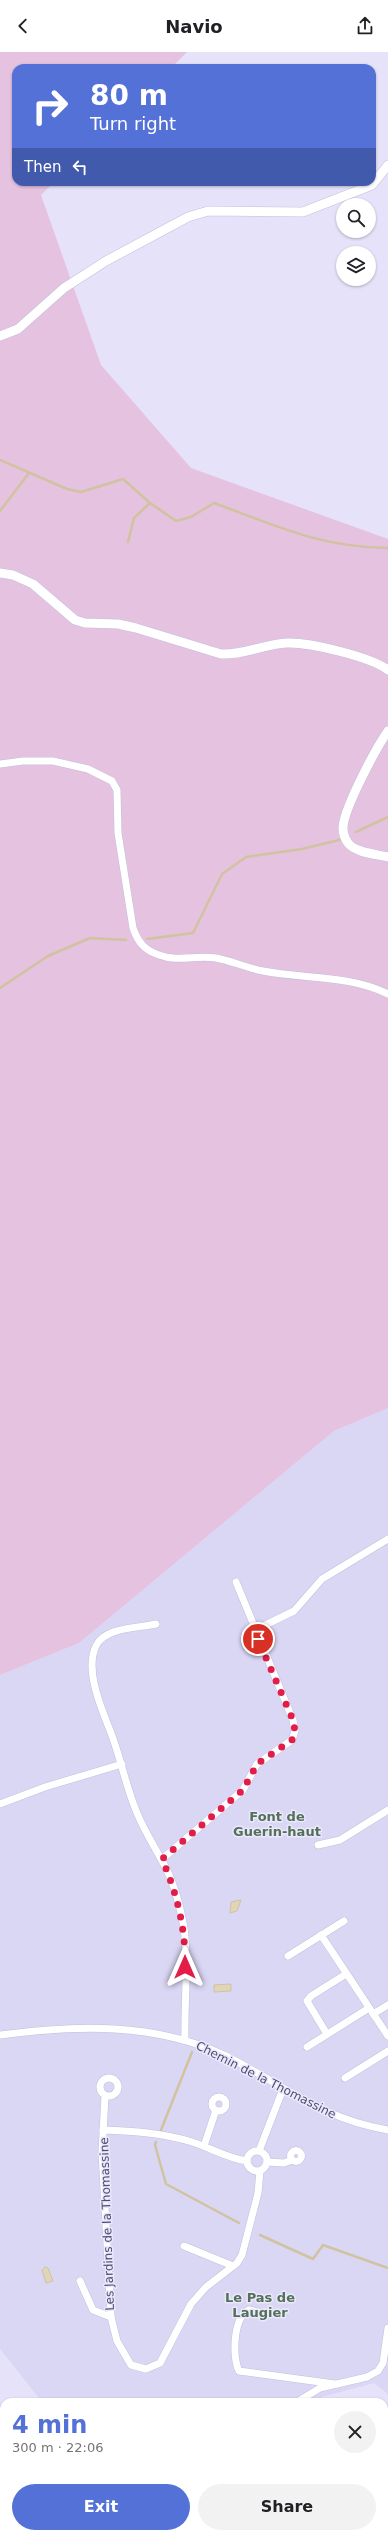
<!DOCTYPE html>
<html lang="en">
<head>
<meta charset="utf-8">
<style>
	body { margin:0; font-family:"DejaVu Sans",sans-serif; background:#f2f2f2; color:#202124; height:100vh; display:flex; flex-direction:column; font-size:15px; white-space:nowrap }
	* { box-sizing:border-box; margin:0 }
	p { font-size:13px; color:#757577 }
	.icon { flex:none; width:22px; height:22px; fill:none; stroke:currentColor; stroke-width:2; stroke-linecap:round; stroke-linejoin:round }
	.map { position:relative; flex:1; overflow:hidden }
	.sheet { position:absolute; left:0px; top:2346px; width:388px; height:140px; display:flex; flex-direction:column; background:#fff; border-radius:12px 12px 0 0; box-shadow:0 1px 3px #0004 }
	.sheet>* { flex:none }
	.banner { position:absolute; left:12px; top:12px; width:364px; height:122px; border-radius:12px; box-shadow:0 1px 3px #0004; background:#5371d7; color:#fff; overflow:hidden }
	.tools { position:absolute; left:336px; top:146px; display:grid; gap:8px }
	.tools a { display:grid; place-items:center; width:40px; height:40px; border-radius:50%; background:#fff; box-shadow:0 1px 3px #0004; font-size:20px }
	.pin { position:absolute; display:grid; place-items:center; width:34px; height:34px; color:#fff; margin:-17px; border:2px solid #fff; border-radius:50%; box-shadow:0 1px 4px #0007 }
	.me { position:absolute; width:44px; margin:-22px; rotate:0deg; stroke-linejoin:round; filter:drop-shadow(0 0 3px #0008) }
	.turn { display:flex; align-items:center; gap:14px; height:84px; padding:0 12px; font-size:18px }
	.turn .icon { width:52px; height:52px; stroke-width:2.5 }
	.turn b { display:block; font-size:28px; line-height:34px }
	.then { display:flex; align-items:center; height:38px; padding:0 12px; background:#0003; gap:8px; font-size:15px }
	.round { display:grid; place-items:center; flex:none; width:42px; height:42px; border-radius:21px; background:#f2f2f2 }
	.overview { display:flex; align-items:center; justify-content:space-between; height:68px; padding:0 12px }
	h1 { font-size:24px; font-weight:800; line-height:30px; color:#5371d7 }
	.cta { display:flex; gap:8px; margin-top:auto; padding:8px 12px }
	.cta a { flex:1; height:46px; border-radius:24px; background:#5371d7; color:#fff; font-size:16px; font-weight:800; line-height:46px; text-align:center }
	.cta a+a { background:#f2f2f2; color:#202124 }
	header { display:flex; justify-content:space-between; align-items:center; height:52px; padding:0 12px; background:#fff; font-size:18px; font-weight:800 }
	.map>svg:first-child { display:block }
</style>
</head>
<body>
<header><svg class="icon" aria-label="back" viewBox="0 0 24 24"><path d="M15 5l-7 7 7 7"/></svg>Navio<svg class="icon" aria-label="share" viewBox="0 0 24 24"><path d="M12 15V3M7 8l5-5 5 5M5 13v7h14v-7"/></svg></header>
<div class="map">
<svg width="388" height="2486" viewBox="0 0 388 2486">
	<rect width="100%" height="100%" fill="#e6e2f9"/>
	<!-- residential -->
	<g fill="#dad7f5">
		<path d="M388,1356V2342L374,2331L322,2345L319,2350H42L0,2297V1623L79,1591L334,1379Z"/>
		<path d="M159,2482H327V2486H164Z"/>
	</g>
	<!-- green -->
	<path fill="#e5c2e0" d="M0,0H187L171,16H16V130H54L41,143L101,313L191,416L388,487V1356L334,1379L79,1591L0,1623Z"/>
	<!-- water -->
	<g fill="#e0d4b9" stroke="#d1c2a0">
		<path d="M241,1848L237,1859L230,1861L231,1850Z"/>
		<path d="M231,1932V1939L214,1940V1933Z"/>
		<path d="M45,2215L48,2216L53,2229L46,2231L42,2218Z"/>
	</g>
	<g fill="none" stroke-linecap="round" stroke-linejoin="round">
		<!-- stream -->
		<g stroke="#d1c2a0" stroke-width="2.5">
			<path d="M0,408L67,437L81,440L123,427L150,451L176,469L191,465L214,451C277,474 319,495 388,496"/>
			<path d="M0,459L29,421"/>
			<path d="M128,490L134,466L150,451"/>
			<path d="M356,780L388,765"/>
			<path d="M147,887L193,881L222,822L232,815L246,805L302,797L343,787"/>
			<path d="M0,936L48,904L90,886L126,888"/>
			<path d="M161,2078L192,2000"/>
			<path d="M156,2090L155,2093L166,2132L239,2171"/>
			<path d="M260,2183L313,2207L323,2193L388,2216"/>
		</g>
		<!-- minor casing -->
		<g stroke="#c0c0dc" stroke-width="8">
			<g id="minor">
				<path d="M0,712L23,709H53L88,717L112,729L117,738L118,781L133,876C138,890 144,898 159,903C177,910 197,903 216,906C232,909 247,916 263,919C304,927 350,923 388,942"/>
				<path d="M156,1572C139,1576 104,1575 96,1594C84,1618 102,1658 111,1681C121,1707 126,1735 137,1761C144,1778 153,1792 161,1807C173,1827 180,1853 184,1876C189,1912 184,1951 185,1988"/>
				<path d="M255,1578L294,1559L322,1527L388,1487"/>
				<path d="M0,1752L45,1735L122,1712"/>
				<path d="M318,1793L340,1788L388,1758"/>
				<path d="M162,1807L243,1738L257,1712L292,1688L295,1679L293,1668L236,1530"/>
				<path d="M321,1883L388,1984"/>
				<path d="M288,1904L344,1869"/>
				<path d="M373,1962L388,1953"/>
				<path d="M327,1982L307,1949L311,1944L346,1922"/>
				<path d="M0,1983C76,1973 155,1970 226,2004C284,2033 321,2067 388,2078"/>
				<path d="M307,1995L369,1956"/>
				<circle cx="109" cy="2035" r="9"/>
				<path d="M345,2026L388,1999"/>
				<path d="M105,2044L102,2100L111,2265L117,2289L131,2313L146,2317L160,2311L191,2252L206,2235L237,2211L242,2203L258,2141L260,2119"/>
				<circle cx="219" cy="2052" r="7"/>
				<path d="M103,2078C133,2079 163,2081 192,2090C211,2096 227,2106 247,2109"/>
				<path d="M204,2094L216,2058"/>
				<circle cx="296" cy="2104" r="5.5"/>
				<circle cx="257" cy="2109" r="10"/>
				<path d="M259,2099L283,2037"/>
				<path d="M267,2110L284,2111L292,2108"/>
				<path d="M184,2194L233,2214"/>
				<path d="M80,2229L93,2258L111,2265"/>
				<path d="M267,2262L249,2258C233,2265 232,2305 239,2319L335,2332"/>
				<path d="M297,2350L320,2336L367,2325L378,2319L383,2311L388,2276"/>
			</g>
		</g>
		<!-- tertiary casing -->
		<g stroke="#c0c0dc" stroke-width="10">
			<g id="tertiary">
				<path d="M0,284L18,277L64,236L106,209L188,165L208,159L303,160L372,133L388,113"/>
				<path d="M0,521L13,523L33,532L75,568L85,571L118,572L136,576L221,602C244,603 264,592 287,591C309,590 371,605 388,618"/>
				<path d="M388,679C376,696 343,758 343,776C343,781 345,787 348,791C356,801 376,802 388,805"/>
			</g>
		</g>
		<!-- minor -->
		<use href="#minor" stroke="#fff" stroke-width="7"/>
		<!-- tertiary -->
		<use href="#tertiary" stroke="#fff" stroke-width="9"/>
	</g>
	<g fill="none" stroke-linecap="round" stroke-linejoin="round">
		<!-- route -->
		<path stroke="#e11d48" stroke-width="7" stroke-dasharray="0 12.6" d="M185,1915C186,1878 177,1841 162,1807L243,1738L257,1712L292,1688L295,1679L293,1668L258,1587"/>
	</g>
	<g text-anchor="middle" stroke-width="3" stroke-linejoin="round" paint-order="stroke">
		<!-- street labels -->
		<g font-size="12" fill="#4b4f6e" stroke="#ebe7fd">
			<text transform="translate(266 2028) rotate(27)" y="4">Chemin de la Thomassine</text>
			<text transform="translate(107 2172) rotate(-92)" y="4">Les Jardins de la Thomassine</text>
		</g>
		<!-- neighbourhood labels -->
		<g font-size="13" font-weight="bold" fill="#527158" stroke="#ebe7fd">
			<text x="277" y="1769">Font de<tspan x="277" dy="15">Guerin-haut</tspan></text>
			<text x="260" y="2250">Le Pas de<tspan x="260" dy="15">Laugier</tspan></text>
		</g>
	</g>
</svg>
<div class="tools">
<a><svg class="icon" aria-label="search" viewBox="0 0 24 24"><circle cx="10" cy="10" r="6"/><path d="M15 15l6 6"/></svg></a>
<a><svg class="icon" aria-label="layers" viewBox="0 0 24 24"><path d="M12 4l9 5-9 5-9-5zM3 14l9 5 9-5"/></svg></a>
</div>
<div class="pin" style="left:258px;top:1587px;background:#d93025"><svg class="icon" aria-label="arrive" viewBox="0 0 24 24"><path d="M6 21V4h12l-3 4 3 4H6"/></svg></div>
<svg class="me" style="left:185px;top:1915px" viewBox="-20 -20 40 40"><path d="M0-17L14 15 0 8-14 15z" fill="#e11d48" stroke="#fff" stroke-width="4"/></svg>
<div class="banner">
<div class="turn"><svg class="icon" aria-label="right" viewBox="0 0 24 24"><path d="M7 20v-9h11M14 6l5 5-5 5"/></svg><div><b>80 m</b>Turn right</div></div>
<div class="then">Then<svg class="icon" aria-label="left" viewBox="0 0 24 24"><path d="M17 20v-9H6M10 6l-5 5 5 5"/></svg></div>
</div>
<section class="sheet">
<div class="overview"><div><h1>4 min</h1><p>300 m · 22:06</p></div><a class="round"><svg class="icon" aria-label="close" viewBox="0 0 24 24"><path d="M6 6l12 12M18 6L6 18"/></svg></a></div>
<div class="cta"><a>Exit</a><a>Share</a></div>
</section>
</div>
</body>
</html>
